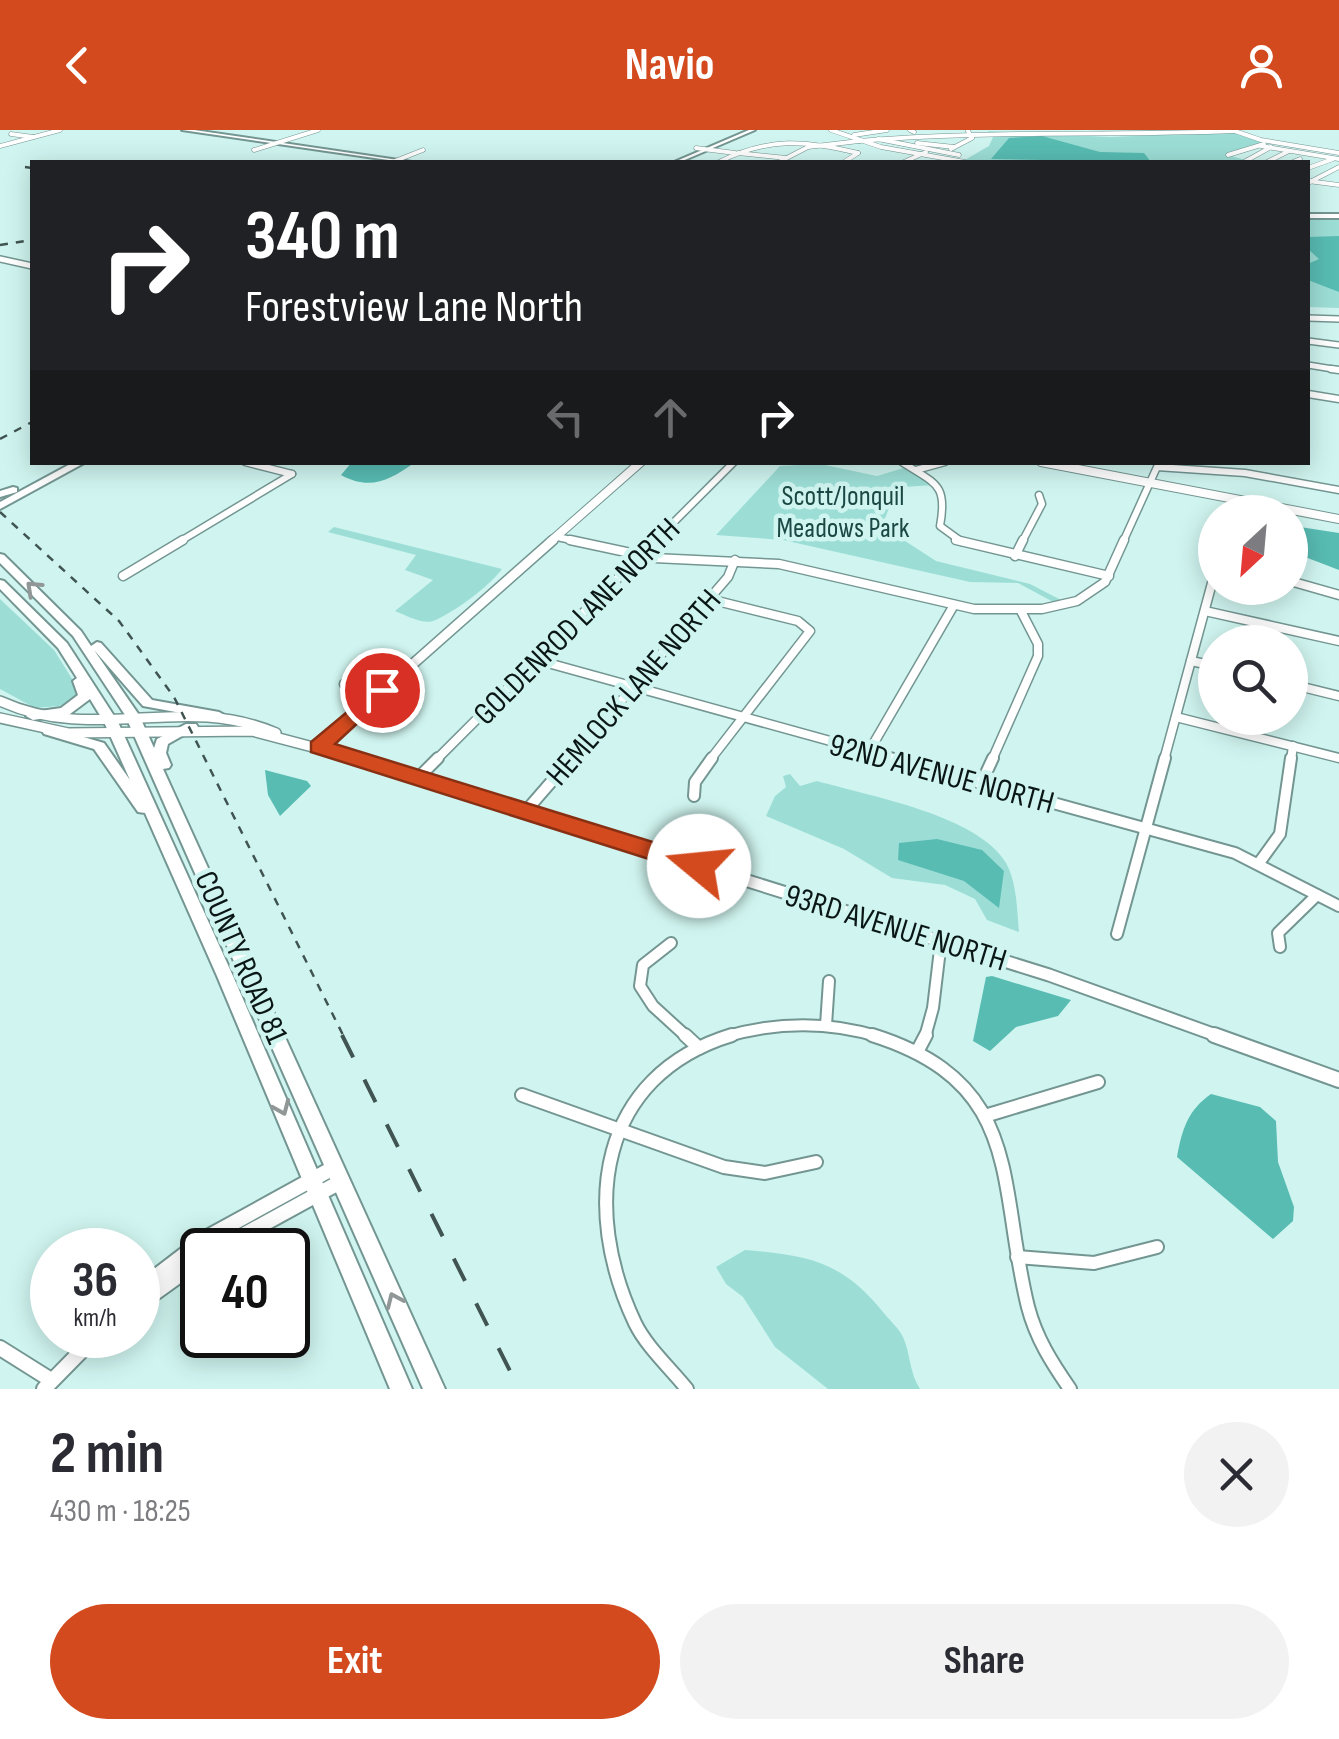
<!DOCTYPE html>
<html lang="en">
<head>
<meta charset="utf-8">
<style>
	body { margin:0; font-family:"Sofia Sans Condensed",sans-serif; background:#f2f2f3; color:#2b2b33; height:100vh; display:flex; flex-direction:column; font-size:38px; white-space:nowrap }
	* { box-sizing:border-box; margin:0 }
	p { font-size:32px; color:#7c7c81 }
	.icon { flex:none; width:55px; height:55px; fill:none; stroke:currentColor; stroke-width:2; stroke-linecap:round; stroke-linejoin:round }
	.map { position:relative; height:1259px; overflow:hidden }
	.details { display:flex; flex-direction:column; background:#fff; flex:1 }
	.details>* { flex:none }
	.guide { position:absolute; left:30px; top:30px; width:1280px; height:305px; border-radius:0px; box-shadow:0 5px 25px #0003; background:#202124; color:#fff; overflow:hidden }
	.needle { width:65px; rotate:206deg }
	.tools { position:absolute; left:1198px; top:365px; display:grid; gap:20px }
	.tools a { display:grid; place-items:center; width:110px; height:110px; border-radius:50%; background:#fff; box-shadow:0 5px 25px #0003; font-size:50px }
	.speed { position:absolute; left:30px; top:1098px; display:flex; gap:20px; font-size:50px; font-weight:700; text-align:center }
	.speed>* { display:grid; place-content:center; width:130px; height:130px; border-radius:50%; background:#fff; box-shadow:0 5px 25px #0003; line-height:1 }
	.speed small { font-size:25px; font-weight:400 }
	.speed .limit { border:5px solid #111; border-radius:15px; background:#fff; color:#111 }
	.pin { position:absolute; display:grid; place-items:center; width:85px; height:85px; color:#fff; margin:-42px; border:5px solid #fff; border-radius:50%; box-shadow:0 2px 10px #0007 }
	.me { position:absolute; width:110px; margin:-55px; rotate:287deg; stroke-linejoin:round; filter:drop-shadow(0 0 8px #0008) }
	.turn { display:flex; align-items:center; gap:35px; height:210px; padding:0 50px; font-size:45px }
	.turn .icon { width:130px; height:130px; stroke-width:2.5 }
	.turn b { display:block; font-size:70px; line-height:85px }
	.lanes { display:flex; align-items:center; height:95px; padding:0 50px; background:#0003; justify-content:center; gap:50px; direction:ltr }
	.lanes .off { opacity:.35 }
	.round { display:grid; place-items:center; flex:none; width:105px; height:105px; border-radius:52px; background:#f2f2f3 }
	.summary { display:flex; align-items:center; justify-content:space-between; height:170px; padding:0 50px }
	h1 { font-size:60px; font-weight:700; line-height:75px }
	.button { display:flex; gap:20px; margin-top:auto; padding:20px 50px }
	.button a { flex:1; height:115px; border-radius:60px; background:#d24a1e; color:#fff; font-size:40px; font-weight:700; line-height:115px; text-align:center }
	.button a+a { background:#f2f2f3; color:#2b2b33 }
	header { display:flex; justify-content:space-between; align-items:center; height:130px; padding:0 50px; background:#d24a1e; color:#fff; font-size:45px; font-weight:700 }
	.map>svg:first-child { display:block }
</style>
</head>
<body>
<header><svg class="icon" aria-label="back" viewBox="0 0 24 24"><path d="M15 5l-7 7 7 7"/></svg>Navio<svg class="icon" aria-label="person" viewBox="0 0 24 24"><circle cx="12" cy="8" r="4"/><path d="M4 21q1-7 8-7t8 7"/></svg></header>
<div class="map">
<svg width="1339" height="1259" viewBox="0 0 1339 1259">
	<rect width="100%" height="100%" fill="#d0f5f0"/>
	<!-- green -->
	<g fill="#9cded6">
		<path d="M988,1L1110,7L1232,2L1268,13L1225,24L1245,30L1239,32L963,31L989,16L993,7Z"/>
		<path d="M1339,88V178L1308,177V89Z"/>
		<path d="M820,334L877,346L907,337L933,355L889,358L890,376L882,396L936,431L1030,454L1065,472L1057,474L1018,453L970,452L783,410L716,405L780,336Z"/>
		<path d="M334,397L502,439C490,456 452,484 433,491C423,495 403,484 395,481L433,450L405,440L416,425L328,402Z"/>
		<path d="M0,469L54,520L79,560L70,575L35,578L0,559Z"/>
		<path d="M790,644L800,656L817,651C869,666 978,685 1006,733C1017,752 1017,781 1019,802L987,790L975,769L945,755L892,748L844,719L766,686L775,666L786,657L783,646Z"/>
		<path d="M745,1120C807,1125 842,1131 883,1182C889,1190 899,1198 903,1207C911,1225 909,1242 920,1259H828L775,1217L743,1167L726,1154L716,1137Z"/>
	</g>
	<!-- water -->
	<g fill="#58bcb3">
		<path d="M1042,6L1100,22L1144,23L1151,32L991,29L1009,8Z"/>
		<path d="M1339,106V162L1308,150V134L1319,129L1308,119V107Z"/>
		<path d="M352,332H414V333C390,350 370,361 341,345Z"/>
		<path d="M1300,397L1339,403V440L1292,422L1291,404Z"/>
		<path d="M265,640L307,651L311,656L280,686L268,665Z"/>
		<path d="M937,709L982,720L1004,741L999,778L964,751L898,730L899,713Z"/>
		<path d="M992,846L1071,870L1058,886L1016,897L990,921L973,911L986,847Z"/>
		<path d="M1211,964L1260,977L1276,991L1278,1032L1294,1077L1293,1091L1273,1109L1177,1027C1182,999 1188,980 1211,964Z"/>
	</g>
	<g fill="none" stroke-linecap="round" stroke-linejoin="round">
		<!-- minor-far5 casing -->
		<g stroke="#749692" stroke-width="5">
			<g id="minor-far5">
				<path d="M910,0L914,2"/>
				<path d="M11,4L33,7"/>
				<path d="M854,5L887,0"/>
				<path d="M878,9L959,25"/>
				<path d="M917,13L954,17"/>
				<path d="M1261,16L1339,29"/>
				<path d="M696,18L735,23L703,19"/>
				<path d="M951,19L972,8L968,1"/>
				<path d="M254,20L318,0"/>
				<path d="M738,23L786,28"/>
				<path d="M1228,25L1264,14"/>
				<path d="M395,31L423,20"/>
				<path d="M719,32C769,7 805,10 858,23"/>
				<path d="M779,32L808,17L859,11"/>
				<path d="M844,32L858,23"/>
				<path d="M904,32L926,22"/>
				<path d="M1244,32L1271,17"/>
				<path d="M1267,32L1289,21"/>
				<path d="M1293,32L1300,29"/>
				<path d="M1308,38L1333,29"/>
				<path d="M1308,51L1339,55"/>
				<path d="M1308,53L1339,37"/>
			</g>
		</g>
		<!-- minor-far4 casing -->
		<g stroke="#749692" stroke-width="8">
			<g id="minor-far4">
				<path d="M1308,188L1339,189"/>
				<path d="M1308,211L1339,215"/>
				<path d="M1308,235L1339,240"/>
			</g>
		</g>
		<!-- minor-far3 casing -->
		<g stroke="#749692" stroke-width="9">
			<g id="minor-far3">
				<path d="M1331,239L1339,240"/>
				<path d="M1308,264L1339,269"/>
				<path d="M245,332L292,344"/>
				<path d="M902,332C935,354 948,353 940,396L962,412"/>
				<path d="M916,340L945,332"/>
				<path d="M557,407L581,412"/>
				<path d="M179,412L292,344"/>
				<path d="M654,412L734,332"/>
				<path d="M1022,412L1042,374L1039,365"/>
				<path d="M1123,412L1157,337L1245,343L1339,360"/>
			</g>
		</g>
		<!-- minor-far2 casing -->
		<g stroke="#749692" stroke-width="11">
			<g id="minor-far2">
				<path d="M570,410L654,428L779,434L974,479H1042L1077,471L1105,452L1124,410"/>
				<path d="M956,410L1109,446"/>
				<path d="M1015,426L1023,410"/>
				<path d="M123,446L183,410"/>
				<path d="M1290,451L1339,465"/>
				<path d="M709,469L798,491L810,501L710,630"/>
				<path d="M1205,481L1339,511"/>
				<path d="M537,530L899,630"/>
				<path d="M1191,531L1215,536"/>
				<path d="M344,554L382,560"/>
				<path d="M1290,554L1339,566"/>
				<path d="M1176,587L1339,628"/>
				<path d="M868,623L954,475"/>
				<path d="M436,630L656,410"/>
				<path d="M570,630L728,447L735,430"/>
				<path d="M992,630L1038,526V514L1021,481"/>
				<path d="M1164,630L1215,442"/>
				<path d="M1291,630L1293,616"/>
			</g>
		</g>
		<!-- minor-far1 casing -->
		<g stroke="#749692" stroke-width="14">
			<g id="minor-far1">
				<path d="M890,628L1235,723L1339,776"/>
				<path d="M417,649L438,628"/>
				<path d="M981,654L993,628"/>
				<path d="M694,666L695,652L712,628"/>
				<path d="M525,682L572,628"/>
				<path d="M1259,733L1280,704L1291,628"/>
				<path d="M1117,804L1165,628"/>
				<path d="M671,813L643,835L640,856L653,876L687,907"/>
				<path d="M1280,817L1278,803L1317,765"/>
				<path d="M826,895L829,851"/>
				<path d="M724,907C775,892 829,891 880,907"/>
				<path d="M925,907L933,878L941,811"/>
			</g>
		</g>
		<!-- minor casing -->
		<g stroke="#749692" stroke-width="16">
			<g id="minor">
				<path d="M685,905L699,918"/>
				<path d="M872,905C1025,953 997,1053 1028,1177C1036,1208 1052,1233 1070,1259"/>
				<path d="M917,922L926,905"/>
				<path d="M522,965L724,1037L765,1043L816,1032"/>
				<path d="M988,985L1098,952"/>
				<path d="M1017,1127L1094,1133L1157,1117"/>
				<path d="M687,1259C670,1238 646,1216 635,1193C581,1079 597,946 732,905"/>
			</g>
		</g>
		<!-- tertiary-far5 casing -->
		<g stroke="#749692" stroke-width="5">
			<g id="tertiary-far5">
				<path d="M831,0L881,17L965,32"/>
				<path d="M1232,0L1261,10L1339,23"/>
				<path d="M859,11C983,0 1109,6 1234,1"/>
				<path d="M0,16L60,0"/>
			</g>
		</g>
		<!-- tertiary-far4 casing -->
		<g stroke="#749692" stroke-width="8">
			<path id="tertiary-far4" d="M0,129L32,136"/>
		</g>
		<!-- tertiary-far3 casing -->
		<g stroke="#749692" stroke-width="10">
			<g id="tertiary-far3">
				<path d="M1041,332L1339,389"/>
				<path d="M550,412L641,332"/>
			</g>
		</g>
		<!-- tertiary-far2 casing -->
		<g stroke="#749692" stroke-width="12">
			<g id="tertiary-far2">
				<path d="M0,571C97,615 181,562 276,603"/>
				<path d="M0,588L68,603L252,601L362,630"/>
				<path d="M319,617L553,410"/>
			</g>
		</g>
		<!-- tertiary-far1 casing -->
		<g stroke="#749692" stroke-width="15">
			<path id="tertiary-far1" d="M354,628L1049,845L1221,907"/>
		</g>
		<!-- tertiary casing -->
		<g stroke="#749692" stroke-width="18">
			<g id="tertiary">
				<path d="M1214,905L1339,950"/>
				<path d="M216,1120L342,1051"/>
				<path d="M138,1160L206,1108L335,1037"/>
				<path d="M138,1175L202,1129"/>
				<path d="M0,1218L51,1250"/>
				<path d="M44,1259L97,1205"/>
			</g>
		</g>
		<!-- secondary casing -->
		<g stroke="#749692" stroke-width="4">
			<g id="secondary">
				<path d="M182,0H194L412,32H402Z"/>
				<path d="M749,0H755L680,32H674Z"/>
				<rect x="1308" y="84" width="31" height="4"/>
				<path d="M74,332H86L0,379V372Z"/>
			</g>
		</g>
		<!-- trunk casing -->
		<g stroke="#749692" stroke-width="4">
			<g id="trunk">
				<path d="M13,357L17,358V362L0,367V361Z"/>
				<path d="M0,424L4,425L81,501L91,516L97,512L101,513L152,570L219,582L226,586L219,590L143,576L94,520L139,585L154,618L157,609L186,594H196L198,597L168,614L166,623L171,635L169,638L163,639L445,1259H423L125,585L73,506L0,433Z"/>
				<path d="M0,450L4,451L67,513L118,592L233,846L412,1259H390L217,846L145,683L138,682L94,619L44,604L42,601L49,597L104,613L130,650L104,592L90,569L70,584L33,590L26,586L33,582L61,578L78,565L73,551L77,548L58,518L0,459Z"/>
			</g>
		</g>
		<!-- minor-far5 -->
		<use href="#minor-far5" stroke="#fff" stroke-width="4"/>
		<!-- minor-far4 -->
		<use href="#minor-far4" stroke="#fff" stroke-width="5"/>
		<!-- minor-far3 -->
		<use href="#minor-far3" stroke="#fff" stroke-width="6"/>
		<!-- minor-far2 -->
		<use href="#minor-far2" stroke="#fff" stroke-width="8"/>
		<!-- minor-far1 -->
		<use href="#minor-far1" stroke="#fff" stroke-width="10"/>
		<!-- minor -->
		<use href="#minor" stroke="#fff" stroke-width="12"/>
		<!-- tertiary-far5 -->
		<use href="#tertiary-far5" stroke="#fff" stroke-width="4"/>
		<!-- tertiary-far4 -->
		<use href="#tertiary-far4" stroke="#fff" stroke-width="5"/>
		<!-- tertiary-far3 -->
		<use href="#tertiary-far3" stroke="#fff" stroke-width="8"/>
		<!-- tertiary-far2 -->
		<use href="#tertiary-far2" stroke="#fff" stroke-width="9"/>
		<!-- tertiary-far1 -->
		<use href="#tertiary-far1" stroke="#fff" stroke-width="11"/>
		<!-- tertiary -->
		<use href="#tertiary" stroke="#fff" stroke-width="14"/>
		<!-- secondary -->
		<use href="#secondary" fill="#fff" fill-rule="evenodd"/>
		<!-- trunk -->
		<use href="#trunk" fill="#fff" fill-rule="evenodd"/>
		<!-- rail-far1 -->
		<g stroke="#405452" stroke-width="2.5" stroke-dasharray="8 8" stroke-linecap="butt">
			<path d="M25,37L32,38"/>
			<path d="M0,115L32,110"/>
			<path d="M0,309L32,292"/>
			<path d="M0,382L119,491L174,567L344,907"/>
		</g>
		<!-- rail -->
		<path stroke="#405452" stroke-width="4" stroke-dasharray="25 25" stroke-linecap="butt" d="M342,905L519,1259"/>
	</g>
	<!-- one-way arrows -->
	<defs><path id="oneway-chevron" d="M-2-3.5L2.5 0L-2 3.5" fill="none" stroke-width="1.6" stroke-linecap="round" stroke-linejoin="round" transform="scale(2.5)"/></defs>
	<g stroke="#919796">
		<use href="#oneway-chevron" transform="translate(33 458) rotate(-137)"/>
		<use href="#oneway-chevron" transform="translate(282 978) rotate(67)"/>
		<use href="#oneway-chevron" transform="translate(394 1170) rotate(-114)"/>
	</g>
	<!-- route -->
	<path fill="#d24a1e" stroke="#883014" stroke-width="2.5" d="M382,553L389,555V564L335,614L708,729L712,736L699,744L690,742L311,622V612Z"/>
	<g text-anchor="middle" stroke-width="9" stroke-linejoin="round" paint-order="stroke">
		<!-- far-park labels -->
		<g font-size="28" fill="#1b4844" stroke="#d0f5f0">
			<text x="843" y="375">Scott/Jonquil<tspan x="843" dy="32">Meadows Park</tspan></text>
		</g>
		<!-- street labels -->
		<g font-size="32" fill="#0a1716" stroke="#d0f5f0">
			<text transform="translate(576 491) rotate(-45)" y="11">GOLDENROD LANE NORTH</text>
			<text transform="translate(633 557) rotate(-49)" y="11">HEMLOCK LANE NORTH</text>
			<text transform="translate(942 643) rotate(15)" y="11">92ND AVENUE NORTH</text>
			<text transform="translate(896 797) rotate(17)" y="11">93RD AVENUE NORTH</text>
			<text transform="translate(242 827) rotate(66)" y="11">COUNTY ROAD 81</text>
		</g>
	</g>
</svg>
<div class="tools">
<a><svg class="needle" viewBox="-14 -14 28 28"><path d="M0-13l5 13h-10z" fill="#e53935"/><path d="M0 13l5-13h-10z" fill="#7c7c81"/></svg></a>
<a><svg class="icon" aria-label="search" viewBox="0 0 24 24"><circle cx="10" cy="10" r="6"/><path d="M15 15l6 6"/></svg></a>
</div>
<div class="speed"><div>36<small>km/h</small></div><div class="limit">40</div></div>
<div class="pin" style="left:382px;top:560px;background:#d93025"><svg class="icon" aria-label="arrive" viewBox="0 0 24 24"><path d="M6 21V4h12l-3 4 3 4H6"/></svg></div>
<svg class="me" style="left:699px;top:736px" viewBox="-20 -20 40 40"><circle r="19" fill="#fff"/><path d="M0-13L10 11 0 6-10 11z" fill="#d24a1e"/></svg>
<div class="guide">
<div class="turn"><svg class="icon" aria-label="right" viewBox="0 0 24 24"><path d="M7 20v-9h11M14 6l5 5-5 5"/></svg><div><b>340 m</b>Forestview Lane North</div></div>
<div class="lanes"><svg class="icon off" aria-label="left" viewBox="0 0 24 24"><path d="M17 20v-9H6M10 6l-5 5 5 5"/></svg><svg class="icon off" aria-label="ahead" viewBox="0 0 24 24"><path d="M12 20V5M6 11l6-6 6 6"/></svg><svg class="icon" aria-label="right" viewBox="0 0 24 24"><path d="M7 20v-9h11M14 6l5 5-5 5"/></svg></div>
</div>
</div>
<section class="details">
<div class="summary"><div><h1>2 min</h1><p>430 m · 18:25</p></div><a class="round"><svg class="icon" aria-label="close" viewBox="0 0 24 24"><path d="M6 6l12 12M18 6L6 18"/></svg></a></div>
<div class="button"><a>Exit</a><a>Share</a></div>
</section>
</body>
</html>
